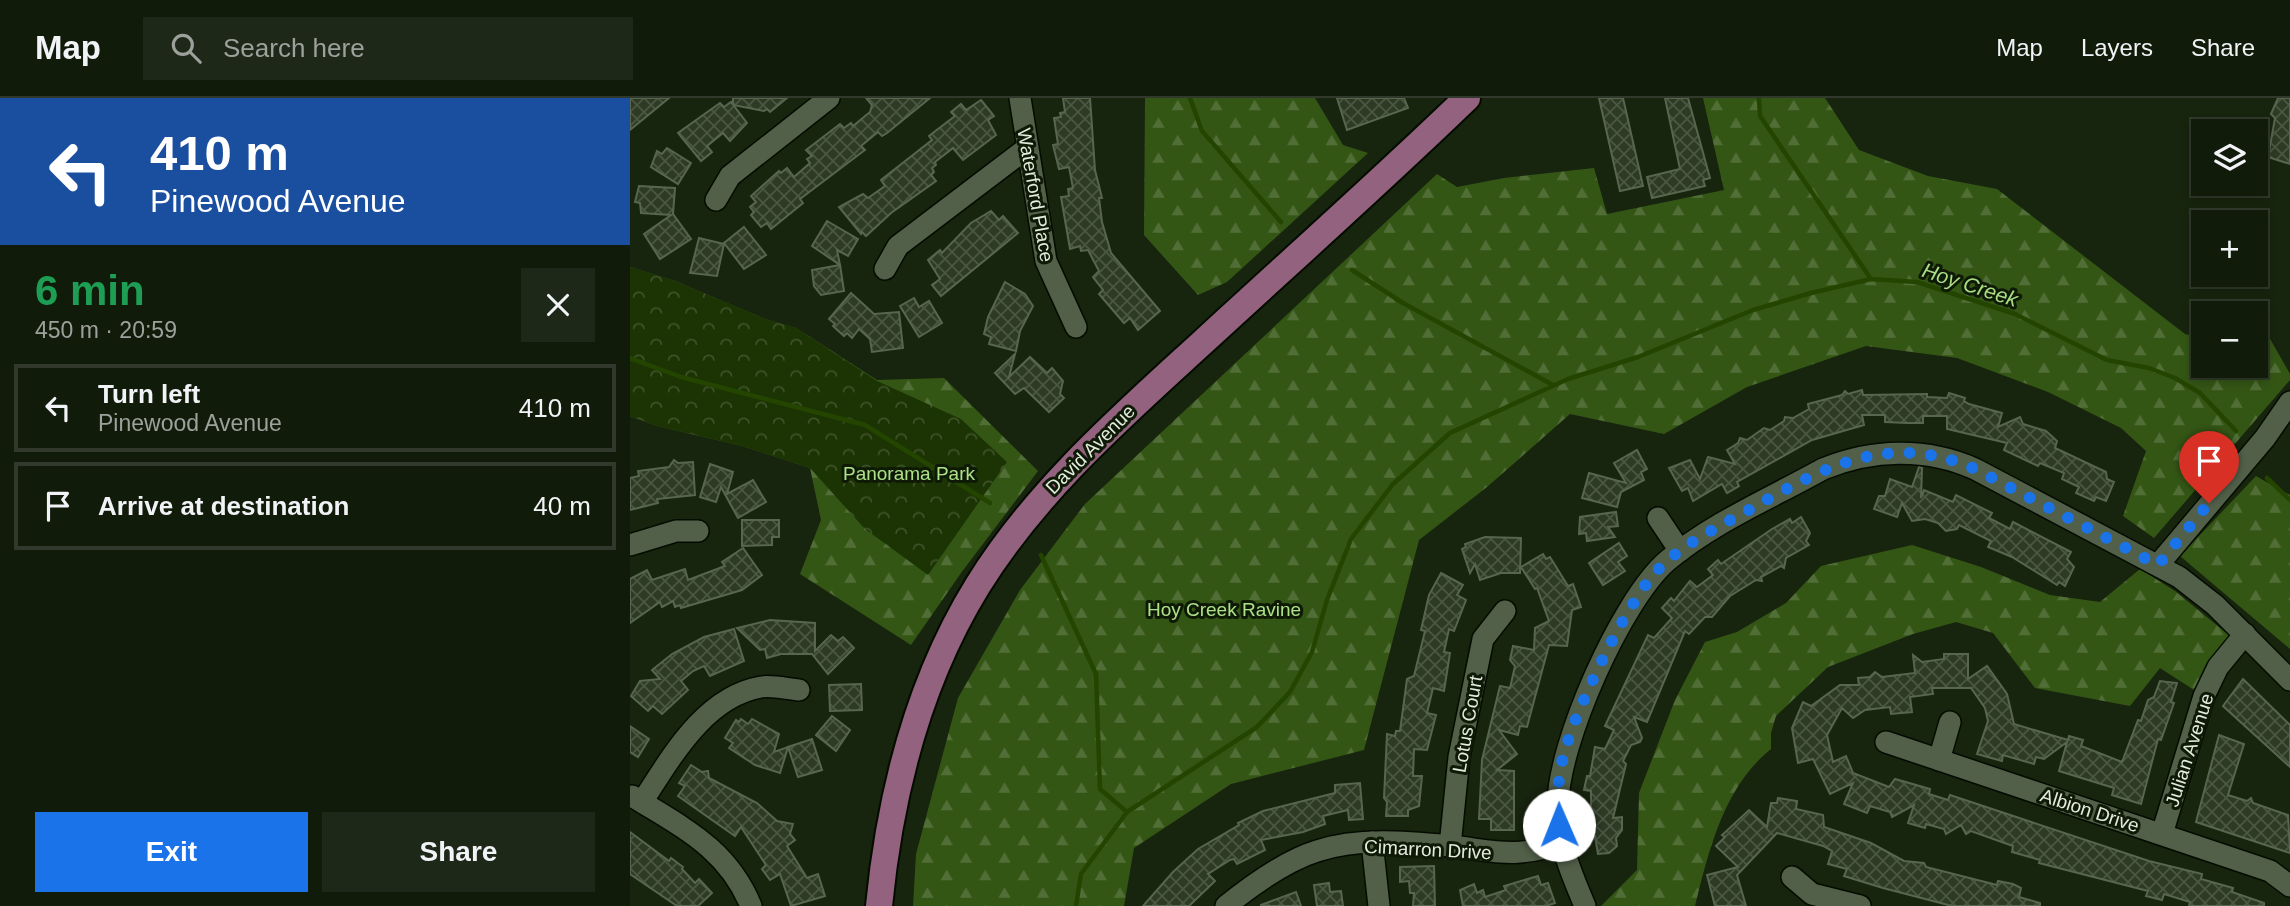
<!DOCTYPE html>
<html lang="en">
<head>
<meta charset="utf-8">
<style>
	body { margin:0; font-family:Helvetica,sans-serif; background:#1e2818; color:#f1f3f6; height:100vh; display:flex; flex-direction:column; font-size:26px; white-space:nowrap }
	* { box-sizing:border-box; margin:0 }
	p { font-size:23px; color:#9ca19c }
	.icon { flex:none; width:38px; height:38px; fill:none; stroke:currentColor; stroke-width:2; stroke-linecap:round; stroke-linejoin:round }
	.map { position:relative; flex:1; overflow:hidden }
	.details { display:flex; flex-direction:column; background:#111b0a; width:630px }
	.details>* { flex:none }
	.hud { background:#1a4fa0; color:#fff; overflow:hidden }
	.controls { position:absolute; left:1561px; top:21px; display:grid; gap:14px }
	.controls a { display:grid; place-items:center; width:77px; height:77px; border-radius:0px; background:#111b0a; box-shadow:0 4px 10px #0003,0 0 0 2px #30392b; font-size:35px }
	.pin { position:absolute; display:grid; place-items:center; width:60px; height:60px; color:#fff; margin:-72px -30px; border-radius:50% 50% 50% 0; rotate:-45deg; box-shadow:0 0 7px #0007 }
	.pin .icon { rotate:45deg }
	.me { position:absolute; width:77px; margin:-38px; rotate:359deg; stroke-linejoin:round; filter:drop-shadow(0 0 5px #0008) }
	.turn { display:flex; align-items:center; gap:24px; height:147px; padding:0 35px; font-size:32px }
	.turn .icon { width:91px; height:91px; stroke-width:2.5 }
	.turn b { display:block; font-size:49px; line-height:60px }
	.round { display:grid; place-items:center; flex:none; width:74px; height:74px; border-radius:0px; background:#1e2818 }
	.headline { display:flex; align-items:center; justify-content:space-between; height:119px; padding:0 35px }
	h1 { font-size:42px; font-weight:700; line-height:52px; color:#1e9e55 }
	.cta { display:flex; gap:14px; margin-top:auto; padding:14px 35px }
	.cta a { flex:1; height:80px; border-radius:0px; background:#1a73e8; color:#fff; font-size:28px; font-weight:700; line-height:80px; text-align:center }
	.cta a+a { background:#1e2818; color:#f1f3f6 }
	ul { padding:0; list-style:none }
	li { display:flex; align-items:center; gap:21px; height:88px; margin:0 14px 10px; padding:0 21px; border:4px solid #30392b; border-radius:0px }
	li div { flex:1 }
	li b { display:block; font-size:26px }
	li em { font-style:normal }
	header { display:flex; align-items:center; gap:42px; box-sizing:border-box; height:98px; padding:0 35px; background:#111b0a; border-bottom:2px solid #30392b }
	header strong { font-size:33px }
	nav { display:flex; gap:38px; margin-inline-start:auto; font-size:24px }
	.search { width:490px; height:63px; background:#1e2818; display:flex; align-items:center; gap:18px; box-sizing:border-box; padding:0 24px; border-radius:0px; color:#9ca19c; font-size:26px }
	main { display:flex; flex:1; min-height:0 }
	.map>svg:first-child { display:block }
</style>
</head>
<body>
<header>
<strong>Map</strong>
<div class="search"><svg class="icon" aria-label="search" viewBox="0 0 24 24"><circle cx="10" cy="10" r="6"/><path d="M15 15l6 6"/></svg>Search here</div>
<nav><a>Map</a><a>Layers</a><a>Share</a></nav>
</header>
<main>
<section class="details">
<div class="hud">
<div class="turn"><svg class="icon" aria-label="left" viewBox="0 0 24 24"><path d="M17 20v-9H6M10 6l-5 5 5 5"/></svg><div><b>410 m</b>Pinewood Avenue</div></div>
</div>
<div class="headline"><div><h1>6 min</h1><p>450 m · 20:59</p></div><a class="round"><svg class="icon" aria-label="close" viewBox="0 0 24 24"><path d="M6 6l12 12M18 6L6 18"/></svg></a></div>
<ul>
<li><svg class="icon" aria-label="left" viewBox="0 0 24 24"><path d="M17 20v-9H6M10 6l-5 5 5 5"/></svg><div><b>Turn left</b><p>Pinewood Avenue</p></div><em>410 m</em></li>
<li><svg class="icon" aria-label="arrive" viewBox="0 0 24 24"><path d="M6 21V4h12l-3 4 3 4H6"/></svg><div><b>Arrive at destination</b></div><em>40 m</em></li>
</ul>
<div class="cta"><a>Exit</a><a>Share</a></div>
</section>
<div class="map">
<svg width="1660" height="808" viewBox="0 0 1660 808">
	<defs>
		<pattern id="forest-firs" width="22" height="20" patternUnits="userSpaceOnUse" patternTransform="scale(1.75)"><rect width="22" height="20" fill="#345615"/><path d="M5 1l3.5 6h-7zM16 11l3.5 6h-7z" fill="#516e37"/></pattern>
		<pattern id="park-crowns" width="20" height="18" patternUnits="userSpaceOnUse" patternTransform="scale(1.75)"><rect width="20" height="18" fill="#1c3404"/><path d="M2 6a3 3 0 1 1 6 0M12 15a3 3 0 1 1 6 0" fill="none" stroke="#3d5228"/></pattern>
		<pattern id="building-cross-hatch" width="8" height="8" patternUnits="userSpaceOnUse" patternTransform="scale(1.75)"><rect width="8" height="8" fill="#2d3a24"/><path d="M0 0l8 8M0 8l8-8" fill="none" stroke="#4b5743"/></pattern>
	</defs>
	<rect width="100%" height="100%" fill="#17240e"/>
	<!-- forest -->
	<g fill="url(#forest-firs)">
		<path d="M515,0H685L713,47L738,55L597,184L568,197L514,137Z"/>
		<path d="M1073,0H1195L1229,52L1298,78L1367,91L1555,236L1573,240V268H1626V241L1639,239L1660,276V282L1524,440L1493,418L1516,353L1491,330L1418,294L1327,260L1236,248L1117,289L1034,336L940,316L857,389L789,442L734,652L601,686L504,750L494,808H283L286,756L328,600L390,492L455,406L807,76L827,89L874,80L964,70L977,116L1094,92Z"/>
		<path d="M0,169L45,183L135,221L166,230L247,282L314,280L408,373L331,475L281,547L170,476L191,422L180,370L112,348L27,328L0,318Z"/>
		<path d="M1626,378L1660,397V551L1550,458Z"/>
		<path d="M1282,447L1351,469L1420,497L1470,504L1510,471L1545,493L1600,538L1564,592L1530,570L1500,608L1405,590L1363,535L1326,524L1283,536L1198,569L1146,618L1141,635V651C1094,689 1079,751 1065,808H971L1007,772L1009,695L1045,602L1075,544L1107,534L1156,505L1191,468Z"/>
	</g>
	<!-- park -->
	<path fill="url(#park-crowns)" d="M0,169L45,183L135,221L166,230L247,283L331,321L377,364L298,477L235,431L180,370L112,348L27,328L0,318Z"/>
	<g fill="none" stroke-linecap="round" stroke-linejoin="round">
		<!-- stream -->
		<g stroke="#244500" stroke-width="4.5">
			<path d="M560,0L572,33L651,124"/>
			<path d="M1129,0L1130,18L1241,181"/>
			<path d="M722,172L773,205L923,287"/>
			<path d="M0,260L51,279L235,327L360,405"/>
			<path d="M1637,380L1660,402"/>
			<path d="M411,457L466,576L470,691L497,714"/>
			<path d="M446,808L451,776L497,714L627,629L660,594L682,554L697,502L721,441L763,386L820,335L938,281L1008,259L1123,212L1181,195L1241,181L1287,184L1385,216L1477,262L1519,270L1545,280L1570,295L1606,333"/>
		</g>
	</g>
	<!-- building -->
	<g fill="url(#building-cross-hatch)" stroke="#57664e" stroke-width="2">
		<path d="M0,0H39L0,32Z"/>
		<path d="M103,0H157L140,14L137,11L134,13L103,7Z"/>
		<path d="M236,0H300L257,35L252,38L248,34L231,48L235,52L170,101L173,105L141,131L137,125L131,129L121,117L124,114L120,109L126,104L121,98L149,73L151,75L157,70L164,79L180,65L177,61L182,58L176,52L210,26L214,30L221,25L223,28L240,14L242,7Z"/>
		<path d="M433,0H460L465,72L472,100H469L472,124L481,155L530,213L508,232L500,220L494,225L469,196L473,192L463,179L469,173L458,152L451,153L450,148L440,151L431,99L439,98L438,91L443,90L439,69L429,71L423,47L428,46L424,20L431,19L430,15L435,14Z"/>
		<path d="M707,0H774L778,10L717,32Z"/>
		<path d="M969,0H993L1013,88L990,93Z"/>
		<path d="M1035,0H1058L1080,80L1073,82L1075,88L1022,100L1017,79L1050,71Z"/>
		<path d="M1648,0H1660V66L1638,59L1645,20L1641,16Z"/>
		<path d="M351,2L364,18L358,22L366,37L333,62L323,50L305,64L306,67L302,70L304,74L301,77L306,83L261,115L236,138L232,134L231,136L209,109L233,96L238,100L255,88L251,82L302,42L299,38L325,18L321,14L331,6L336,12Z"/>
		<path d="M101,4L117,25L100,43L93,35L77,48L82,54L71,63L48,35L90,5L94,9Z"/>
		<path d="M37,50L61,65L48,86L21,69L27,53L32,56Z"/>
		<path d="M9,88L45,90L43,116L61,141L30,161L14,136L41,117L11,115L10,105L5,104Z"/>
		<path d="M361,113L369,122L373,118L388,135L311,198L302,187L310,181L298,162L310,152L312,155L341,125Z"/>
		<path d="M197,123L228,141L218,158L207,152L210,167L182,148Z"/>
		<path d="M114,129L136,157L114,171L94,145Z"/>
		<path d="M69,140L94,146L87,178L60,175Z"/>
		<path d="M210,167L214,193L191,197L184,188L182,172Z"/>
		<path d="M375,184L395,196L403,208L390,233L386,253L359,246L361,239L354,236L358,219Z"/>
		<path d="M221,195L244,216L269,214L273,250L242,254L240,241L229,231L222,240L217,235L214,238L203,228L205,226L199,221Z"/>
		<path d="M284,200L289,209L299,203L312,225L289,239L270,208Z"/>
		<path d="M385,256L379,279L400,259L417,275L422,270L433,283L430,296L434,300L419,314L394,290L385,296L365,275Z"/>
		<path d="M1232,292L1233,297L1297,296V299L1317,300L1319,295L1335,300L1334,303L1339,306L1372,315L1368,329L1390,319L1393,326L1416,333L1427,343L1425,350L1476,374L1477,381L1484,384L1476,403L1466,399L1464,403L1446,395L1449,389L1432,381L1434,375L1410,365L1408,368L1374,352L1377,345L1317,331V318H1293V325H1277L1255,324V317H1232L1234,327L1182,342L1107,384L1109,388L1097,395L1092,386L1063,403L1058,390L1052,393L1039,370L1060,362L1070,381L1078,359L1105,366L1097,352L1108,345L1110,340L1117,342L1134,330L1140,332L1154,323L1155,319L1163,320L1179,311L1178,306L1212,297L1215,293L1218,296Z"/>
		<path d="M1007,352L1017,371L1011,374L1014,382L991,394L987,409L952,400L959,375L996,385L984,365Z"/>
		<path d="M44,362L48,365L63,364L65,397L27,401L28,405L0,412V380L9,378L8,373L39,369Z"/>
		<path d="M80,366L103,374L97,396L123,382L136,404L108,420L91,389L86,404L70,399Z"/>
		<path d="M1289,369L1292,370L1291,400L1294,392L1323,404L1326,397L1362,415L1359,420L1380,431L1383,424L1441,454L1437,461L1444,469L1435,488L1429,484L1427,487L1382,459L1358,449L1361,443L1329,427L1327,431L1316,433L1308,425L1295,421L1282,423L1272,405L1267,419L1244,411L1249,398H1255L1260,381L1282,389Z"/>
		<path d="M986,414L988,428L978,429L985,439L957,443L956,435L949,436L950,419Z"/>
		<path d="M1171,419L1180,435L1176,443L1179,447L1156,460L1154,470L1151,468L1131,479L1132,483L1126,482L1100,498L1082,519H1075L1059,536L1055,533L1017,624L1004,619L1012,640L1010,644L1001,647L993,663L996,666L983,720L992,719V732L986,740L987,748L979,755L968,756L965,738H961V693L954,692L957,678H960L965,649L975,651L984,632L975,628L1018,537L1024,540L1042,520L1032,510L1041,500L1044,503L1060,483L1067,489L1083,477L1078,471L1088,462L1091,466L1142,431L1160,421L1162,425Z"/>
		<path d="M112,422H149V439H142V447L112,448Z"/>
		<path d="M855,439L891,440L890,475H871L850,482L845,466L840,475L832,451L836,449L835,446Z"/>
		<path d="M989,445L997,458L988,464L995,473L973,487L959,465Z"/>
		<path d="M113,450L132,477L112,492L51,510L50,507L45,509L43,503L32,509L30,504L0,525V481L17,472L22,482L55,471L58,482L95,468L92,464Z"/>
		<path d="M913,456L916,461L920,459L938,488L943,486L951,509L942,512L937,548L919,547L897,629L890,628L888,637L869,632L887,656L867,672L884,673V732H861V721H849L852,662L870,588L880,590L885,568L880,562L883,548L904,552L905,530L919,523L907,490L905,491L891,469Z"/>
		<path d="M811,475L833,487L827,497L836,502L824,533L819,531L814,554L820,555L814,593L803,590L797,615L806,617L797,652L784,651L783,678H792L789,708L778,712V718H756L757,704L754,700L757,636L765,638L766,633H770L777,581L784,578L795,533L791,532L799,497Z"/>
		<path d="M140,522L185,525V553L201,537L208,543L213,539L224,550L198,576L182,556H151L137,560L135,551L130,552L107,530Z"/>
		<path d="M104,531L114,563L80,578L74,568L63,573L51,583L58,592L32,616L23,608L18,613L1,598L10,583L30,581L22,572L42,556L74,539Z"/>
		<path d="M1314,556H1338V581L1357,568L1377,596L1384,626L1438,642L1439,638L1453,642L1451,648L1492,664L1508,622L1511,623L1518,602L1524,599L1530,583L1547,585L1541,604L1544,605L1531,642L1528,641L1511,706L1482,697L1484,690L1429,673L1437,644L1414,661L1406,659L1404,666L1373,657L1372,663L1347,656L1358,623L1355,610L1341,590H1302L1303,596L1280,599L1282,614L1261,616L1260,609L1235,612L1223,620L1212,610L1197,637L1203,664L1216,658L1223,675L1259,689L1265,681L1300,691L1299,696L1318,702L1320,697L1519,763L1572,776L1571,781L1603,790L1602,794L1634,805V808H1559L1560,804L1534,796L1532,802L1516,798L1518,793L1409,765L1410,762L1382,754L1383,748L1341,733L1336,736L1331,727L1316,736L1314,731L1296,726L1295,730L1278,725L1284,707L1262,719L1260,714L1240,708L1237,715L1214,706L1223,685L1200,696L1183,661L1168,665L1162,630L1173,604L1181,608L1210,587H1229L1228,580L1240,579L1245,574L1252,579L1285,575L1283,557L1292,564L1314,561Z"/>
		<path d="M1613,581L1660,627V669L1593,608Z"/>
		<path d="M231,586L232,612L200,613L199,587Z"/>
		<path d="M202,618L220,632L206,653L186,637Z"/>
		<path d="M111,621L118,626L122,621L149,636L144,654L158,649L150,675L125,667L99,650L103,645L95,640L106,622L109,624Z"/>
		<path d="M0,628L19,641L8,659L0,654Z"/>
		<path d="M1589,637L1614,646L1598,697L1617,703L1621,700L1623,705L1658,717L1660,755L1566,724Z"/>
		<path d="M182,641L192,672L168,679L158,649Z"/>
		<path d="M61,667L72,674L78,673L79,680L127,705L147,723L163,726L160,736L165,742L157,748L177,780L188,776L195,798L161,808L150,776L140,782L132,771L136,767L111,729L105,738L48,698L55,688L49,685Z"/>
		<path d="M730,685L733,721L719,722L718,712L693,718L695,726L673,734L631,742L635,752L607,766L604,761L600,762L578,776L585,783L559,808H513L543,774L568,751L609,727L608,725L633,713L705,695V687Z"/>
		<path d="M1148,700L1167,703L1166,711L1193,717L1194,729L1241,745L1274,763L1294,765L1296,769L1367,787L1368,783L1383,786L1391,790L1389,799L1410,805V808H1322L1253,790L1214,778L1217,771L1198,766L1202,753L1193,748L1147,735L1107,777L1116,808H1085L1077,777L1108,769L1086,748L1095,739L1092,737L1119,712L1137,729L1141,705H1147Z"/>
		<path d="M0,734L39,763L41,760L53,769L52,771L65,785L69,781L82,795L68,808H47L0,776Z"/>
		<path d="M804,768L805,808H783L784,795H780L779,783L770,784V769Z"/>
		<path d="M908,778L911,787L918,785L925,805L916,808H833L830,792L844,786L847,795L853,792L855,799L876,792L874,788Z"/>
		<path d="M699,785L700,794L711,793L713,808H687L684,787Z"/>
		<path d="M666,794L671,808H631V807Z"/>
	</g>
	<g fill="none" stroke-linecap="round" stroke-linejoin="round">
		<!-- minor casing -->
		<g stroke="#040c00" stroke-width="24">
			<g id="minor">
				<path d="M390,0L416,163L446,229"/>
				<path d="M86,102L100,78L199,0"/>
				<path d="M255,171L268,148L397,50"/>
				<path d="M1028,420L1050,453"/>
				<path d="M0,447L46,433H68"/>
				<path d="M1528,467L1635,340L1660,304"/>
				<path d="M1256,644L1640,773L1660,788"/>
				<path d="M1309,662L1320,624"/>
				<path d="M2,698C53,730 97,750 121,808"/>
				<path d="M12,704C41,660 74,599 131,589C142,587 157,591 169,592"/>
				<path d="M1532,736L1574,598L1588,569L1615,536"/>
				<path d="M742,744L749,808"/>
				<path d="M820,748L829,659L853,541L875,513"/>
				<path d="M1162,779L1182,796L1230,808"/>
				<path d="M596,808C622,787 655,763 687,753C729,739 778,744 821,748C866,753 885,761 931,745"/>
				<path d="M955,808C941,775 927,743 928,706C928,646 991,503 1037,463C1082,425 1141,400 1193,371C1242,351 1296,349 1345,371L1549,479L1585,507L1660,582"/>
			</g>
		</g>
		<!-- major casing -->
		<g stroke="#040c00" stroke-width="30">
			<path id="major" d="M249,808C260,696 288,584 348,487C407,392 491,319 573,244C661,163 751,83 837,0"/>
		</g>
		<!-- minor -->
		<use href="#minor" stroke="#526049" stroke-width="21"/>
		<!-- major -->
		<use href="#major" stroke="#93627e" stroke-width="26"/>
	</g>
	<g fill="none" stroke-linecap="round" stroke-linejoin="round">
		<!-- route -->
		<path stroke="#1a73e8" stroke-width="12" stroke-dasharray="0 21.6" d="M929,727C928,708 927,688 931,669C939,623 994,510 1025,475C1050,447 1085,431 1117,413C1193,370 1257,332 1345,371L1528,467L1579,405"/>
	</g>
	<g text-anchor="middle" stroke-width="6" stroke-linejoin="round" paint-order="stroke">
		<!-- street labels -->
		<g font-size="19" fill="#e2ebdd" stroke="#0e1a06">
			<text transform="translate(406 97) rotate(80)" y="7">Waterford Place</text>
			<text transform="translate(460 351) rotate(-45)" y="7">David Avenue</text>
			<text transform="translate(837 626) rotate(-80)" y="7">Lotus Court</text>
			<text transform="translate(1559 652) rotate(-72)" y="7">Julian Avenue</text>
			<text transform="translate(1460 712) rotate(18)" y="7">Albion Drive</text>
			<text transform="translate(798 751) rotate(3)" y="7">Cimarron Drive</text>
		</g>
		<!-- park labels -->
		<g font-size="19" fill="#ade187" stroke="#0e1a06">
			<text x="279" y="382">Panorama Park</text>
			<text x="594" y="518">Hoy Creek Ravine</text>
		</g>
		<!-- water labels -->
		<g font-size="21" font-style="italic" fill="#a9dd84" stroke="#0e1a06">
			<text transform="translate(1340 187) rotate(18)" y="7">Hoy Creek</text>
		</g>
	</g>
</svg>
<div class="controls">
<a><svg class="icon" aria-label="layers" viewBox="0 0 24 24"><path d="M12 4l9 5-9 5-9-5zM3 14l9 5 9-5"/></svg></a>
<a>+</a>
<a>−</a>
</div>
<div class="pin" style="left:1579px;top:405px;background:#d93025"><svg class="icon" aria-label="arrive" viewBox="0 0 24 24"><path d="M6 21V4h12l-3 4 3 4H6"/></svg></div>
<svg class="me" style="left:929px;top:727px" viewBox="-20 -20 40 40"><circle r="19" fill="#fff"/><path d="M0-13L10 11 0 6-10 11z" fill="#1a73e8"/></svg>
</div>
</main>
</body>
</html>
